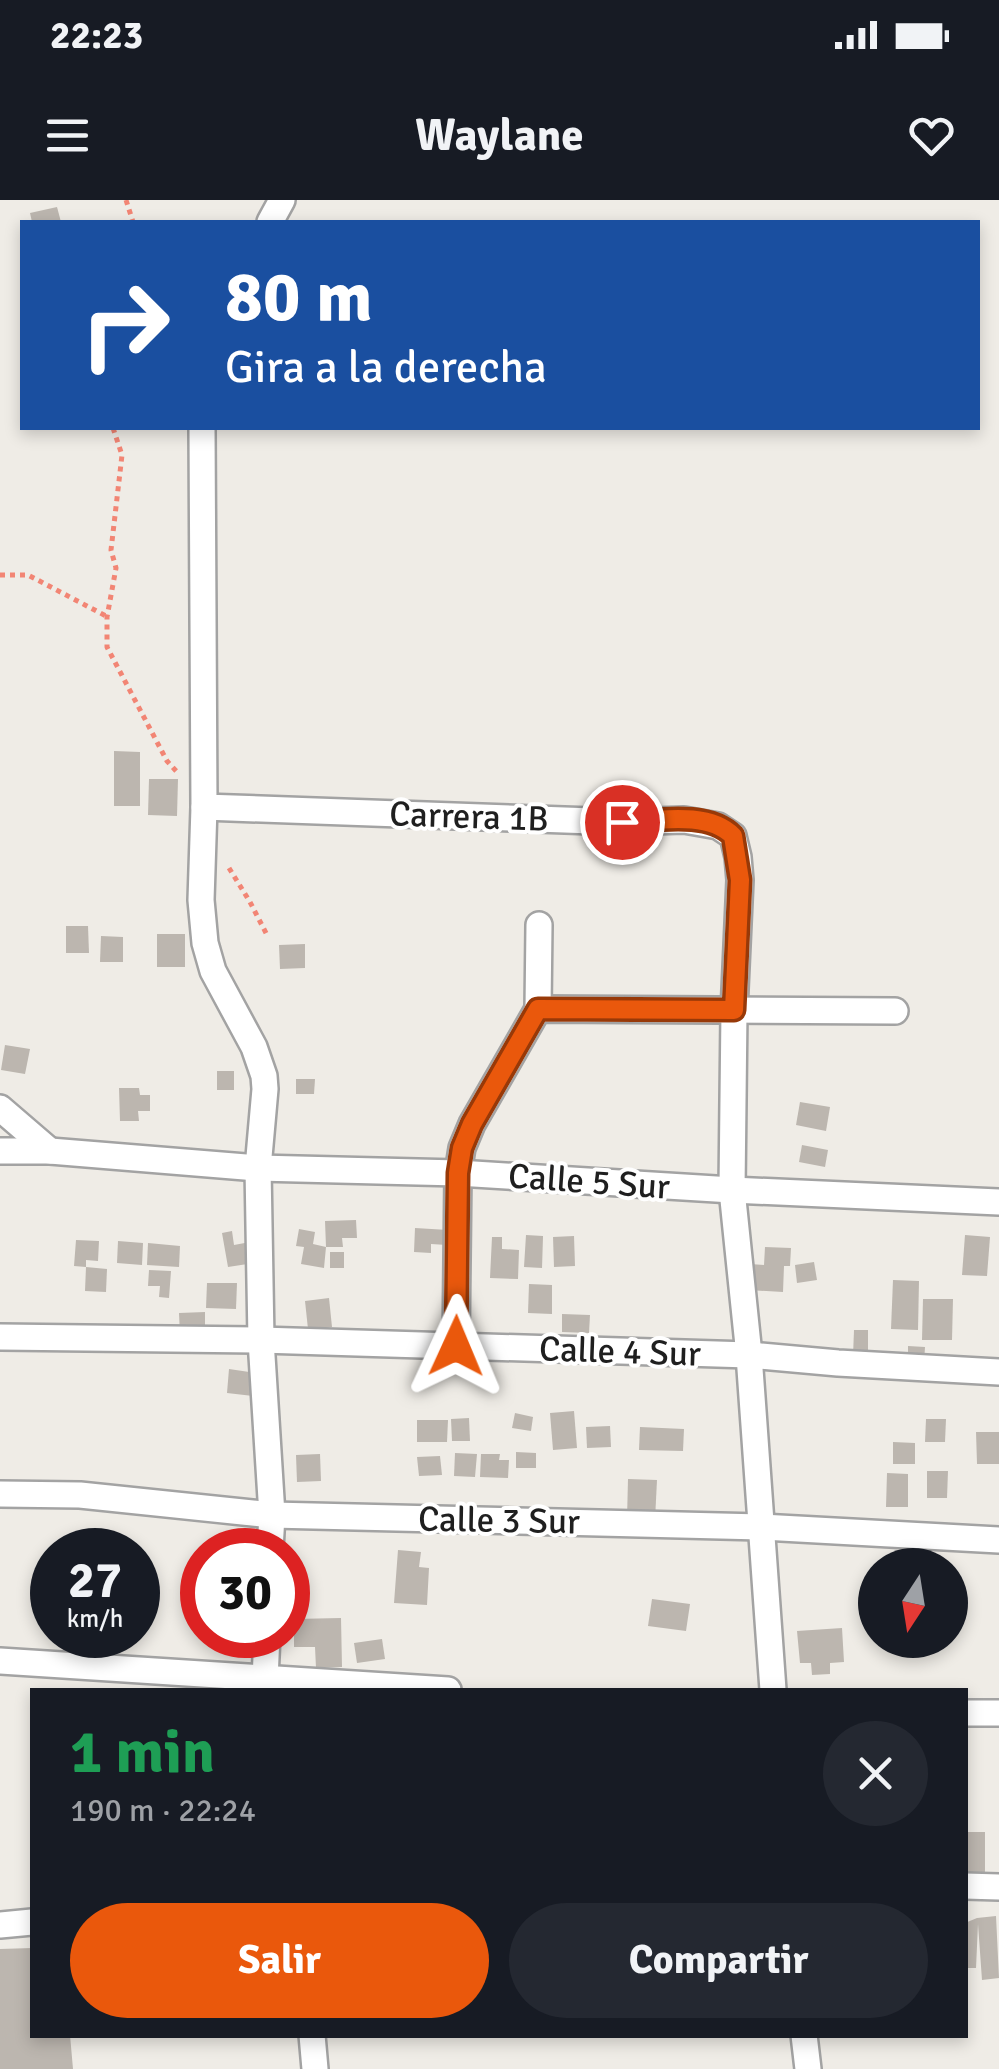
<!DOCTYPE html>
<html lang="es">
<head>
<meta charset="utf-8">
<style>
	body { margin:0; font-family:Signika,sans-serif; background:#242831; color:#f1f3f6; height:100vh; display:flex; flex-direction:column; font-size:38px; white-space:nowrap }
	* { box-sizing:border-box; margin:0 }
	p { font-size:32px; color:#9ea1a6 }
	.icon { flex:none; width:55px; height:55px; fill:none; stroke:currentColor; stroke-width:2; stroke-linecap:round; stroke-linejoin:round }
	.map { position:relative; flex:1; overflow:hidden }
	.panel { position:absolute; left:30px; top:1488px; width:938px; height:350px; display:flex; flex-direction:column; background:#171b24; border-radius:0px; box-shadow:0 5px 15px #0003 }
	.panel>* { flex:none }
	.hud { position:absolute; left:20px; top:20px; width:960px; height:210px; border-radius:0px; box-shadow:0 5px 15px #0003; background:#1a4fa0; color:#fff; overflow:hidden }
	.needle { width:65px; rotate:192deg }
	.fabs { position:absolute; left:858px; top:1348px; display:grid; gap:20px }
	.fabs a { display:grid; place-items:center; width:110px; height:110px; border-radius:50%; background:#171b24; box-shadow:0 5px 15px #0003; font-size:50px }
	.speed { position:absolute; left:30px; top:1328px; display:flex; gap:20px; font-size:50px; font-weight:700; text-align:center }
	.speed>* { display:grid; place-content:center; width:130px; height:130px; border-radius:50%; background:#171b24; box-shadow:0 5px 15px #0003; line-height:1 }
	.speed small { font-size:25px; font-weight:400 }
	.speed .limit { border:15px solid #d22; background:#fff; color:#111 }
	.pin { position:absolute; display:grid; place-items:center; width:85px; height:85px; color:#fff; margin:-42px; border:5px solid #fff; border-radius:50%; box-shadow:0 2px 10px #0007 }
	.me { position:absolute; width:110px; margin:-55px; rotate:1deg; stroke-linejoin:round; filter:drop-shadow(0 0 8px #0008) }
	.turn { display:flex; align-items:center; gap:35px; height:210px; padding:0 40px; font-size:45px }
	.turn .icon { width:130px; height:130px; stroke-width:2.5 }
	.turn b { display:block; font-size:70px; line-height:85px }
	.round { display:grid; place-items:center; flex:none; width:105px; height:105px; border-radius:52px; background:#242831 }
	.overview { display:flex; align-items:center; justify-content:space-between; height:170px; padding:0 40px }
	h1 { font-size:60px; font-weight:700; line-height:75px; color:#1e9e55 }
	.action { display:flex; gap:20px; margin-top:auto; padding:20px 40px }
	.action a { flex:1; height:115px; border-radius:60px; background:#ea580c; color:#fff; font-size:40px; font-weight:700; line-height:115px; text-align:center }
	.action a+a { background:#242831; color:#f1f3f6 }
	.status { display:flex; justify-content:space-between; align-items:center; height:70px; padding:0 50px; background:#171b24; direction:ltr }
	.status svg { height:28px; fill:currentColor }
	header { display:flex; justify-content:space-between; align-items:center; height:130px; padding:0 40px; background:#171b24; font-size:45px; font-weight:700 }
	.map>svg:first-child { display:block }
</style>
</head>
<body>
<div class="status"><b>22:23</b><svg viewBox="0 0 49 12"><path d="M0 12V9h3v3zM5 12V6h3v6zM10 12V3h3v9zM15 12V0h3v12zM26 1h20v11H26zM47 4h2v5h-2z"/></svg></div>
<header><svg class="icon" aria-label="menu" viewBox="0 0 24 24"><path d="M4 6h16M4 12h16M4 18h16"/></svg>Waylane<svg class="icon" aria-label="heart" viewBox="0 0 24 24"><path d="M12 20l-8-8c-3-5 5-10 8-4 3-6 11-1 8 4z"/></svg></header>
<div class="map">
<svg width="999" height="1869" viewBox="0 0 999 1869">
	<rect width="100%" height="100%" fill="#efece6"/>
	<!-- building -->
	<g fill="#bcb6af">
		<path d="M57,7L61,22H32L30,13Z"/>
		<path d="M114,551L140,552V606H114Z"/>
		<path d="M149,579H178L177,616L148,615Z"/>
		<path d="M66,726H88L89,753H66Z"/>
		<rect x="157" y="734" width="28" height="33"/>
		<path d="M101,736L123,737V762H100Z"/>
		<path d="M305,744V768L280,769L279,745Z"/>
		<path d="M5,845L30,849L25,874L1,870Z"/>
		<rect x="217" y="871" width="17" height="19"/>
		<path d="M296,879H315L314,894H296Z"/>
		<path d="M119,888H139L140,895H150V911H138L139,921H120Z"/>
		<path d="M800,902L830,907L826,931L796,925Z"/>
		<path d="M802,945L828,950L825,967L799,962Z"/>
		<path d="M356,1020L357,1038H342L343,1047H326L325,1021Z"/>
		<path d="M415,1028L448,1030L447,1045L431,1044V1053L414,1052Z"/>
		<path d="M299,1029L315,1032L313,1044L326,1047L324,1068L301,1064L304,1047L296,1046Z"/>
		<path d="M232,1031L234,1045L250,1042L254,1063L228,1067L222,1033Z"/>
		<path d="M526,1035L543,1036L542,1068L524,1067Z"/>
		<path d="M965,1035L990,1037L987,1076L962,1075Z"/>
		<path d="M574,1036L575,1066L554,1067L553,1037Z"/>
		<path d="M492,1037H502V1049L519,1050L518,1079L490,1078Z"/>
		<path d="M76,1040L99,1041L98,1061L86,1060V1067L74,1066Z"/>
		<path d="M118,1041L143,1043L142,1065L117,1063Z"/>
		<path d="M148,1043L180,1046L179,1067L147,1065Z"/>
		<path d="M765,1047L791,1048L790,1066H784L783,1092L749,1090L750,1064L764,1065Z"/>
		<rect x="330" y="1052" width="14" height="16"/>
		<path d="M814,1062L817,1080L797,1083L795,1065Z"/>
		<path d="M86,1067L107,1069L106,1092L85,1091Z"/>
		<path d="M149,1070L171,1071L169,1098L159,1097L160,1086H148Z"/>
		<path d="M893,1080L919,1081L918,1130L891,1129Z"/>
		<path d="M207,1083H237L236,1109L206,1108Z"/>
		<path d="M529,1084L552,1085V1114L528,1113Z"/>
		<path d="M329,1098L332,1127L308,1129L305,1101Z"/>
		<path d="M923,1099H953L952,1140H922Z"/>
		<path d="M205,1112V1134L180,1135L179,1113Z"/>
		<path d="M562,1114L590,1115L589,1133L562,1132Z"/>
		<path d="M854,1130H868V1157L853,1156Z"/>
		<path d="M908,1146L925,1147L924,1163L908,1162Z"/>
		<path d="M229,1169L256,1173L253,1196L227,1193Z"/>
		<path d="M574,1211L577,1248L553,1250L550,1213Z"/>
		<path d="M515,1213L533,1217L531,1231L512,1228Z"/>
		<path d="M469,1218L470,1241H452L451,1219Z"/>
		<path d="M926,1219H946L945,1242H925Z"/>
		<path d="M417,1220H448L447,1242H417Z"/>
		<path d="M610,1226L611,1247L587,1248L586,1227Z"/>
		<path d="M640,1227L684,1229L683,1251L639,1250Z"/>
		<path d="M976,1232H999V1264H977Z"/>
		<path d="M893,1242L915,1243V1264H893Z"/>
		<path d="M516,1252L536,1253V1268H516Z"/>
		<path d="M455,1253L477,1254L475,1277L454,1276Z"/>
		<path d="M320,1254L321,1281L297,1282L296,1255Z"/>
		<path d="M481,1254H500L499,1260H509L508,1278L480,1277Z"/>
		<path d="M440,1256L442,1275L419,1276L417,1257Z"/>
		<path d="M927,1271H948L947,1298H927Z"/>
		<path d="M887,1273L908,1274V1307H886Z"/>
		<path d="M628,1279L657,1280L655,1320L627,1319Z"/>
		<path d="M398,1350L421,1352L419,1367L429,1368L427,1405L394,1403Z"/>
		<path d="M652,1399L690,1404L686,1431L648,1426Z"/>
		<path d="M341,1418L342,1467L316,1468L315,1447H294V1419Z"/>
		<path d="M842,1428L844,1462L830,1463V1474L812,1475L811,1463H800L797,1431Z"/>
		<path d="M382,1439L385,1459L357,1463L354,1443Z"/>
		<rect x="965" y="1632" width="20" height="42"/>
		<path d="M996,1716L999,1778L982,1780L978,1724L976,1768H965V1723L977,1718Z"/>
		<path d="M32,1748V1835H70L73,1869H0V1749Z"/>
	</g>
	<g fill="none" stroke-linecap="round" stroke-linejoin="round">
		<!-- minor casing -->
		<g stroke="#a3a3a3" stroke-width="30">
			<g id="minor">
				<path d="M270,22L282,0"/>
				<path d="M202,228L204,607L621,622L684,620L718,626L733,636L738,657L740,680L734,811L732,990L749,1155L773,1490"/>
				<path d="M204,607L201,700L205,743L213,771L254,847L264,876L265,889L258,968L261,1140L272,1315L270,1350"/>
				<path d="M538,809L539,725"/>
				<path d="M0,908L50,951"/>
				<path d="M0,951H50L258,968L458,973L732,990L999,1002"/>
				<path d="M0,1137L261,1140L749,1155L838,1163L999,1172"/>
				<path d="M456,1146L458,973L462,948L472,924L538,809L895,811"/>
				<path d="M0,1294L80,1295L272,1315L761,1327L999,1340"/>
				<path d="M0,1461L448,1490"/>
				<path d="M267,1490L265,1479L267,1435"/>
				<path d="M965,1513H999"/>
				<path d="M965,1686L999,1687"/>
				<path d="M0,1725L32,1722"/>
				<path d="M312,1835L315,1869"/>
				<path d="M804,1835L808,1869"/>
			</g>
		</g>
		<!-- path -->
		<g stroke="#f28574" stroke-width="5" stroke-dasharray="5 5" stroke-linecap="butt">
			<path d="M126,0L133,22"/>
			<path d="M113,228L122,255L111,350L116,368L107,417V447L167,561L177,572"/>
			<path d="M0,375H28L106,416"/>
			<path d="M229,668L250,702L267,735"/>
		</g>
		<!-- minor -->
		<use href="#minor" stroke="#fff" stroke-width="25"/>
	</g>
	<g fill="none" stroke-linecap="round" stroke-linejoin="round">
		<!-- route casing -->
		<g stroke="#983908" stroke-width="25">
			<path id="route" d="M456,1146L458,973L462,948L472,924L538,809L734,810L740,680L733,636C708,610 655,621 622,622"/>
		</g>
		<!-- route -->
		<use href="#route" stroke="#ea580c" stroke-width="18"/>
	</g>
	<g text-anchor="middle" stroke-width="8" stroke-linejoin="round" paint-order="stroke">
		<!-- street labels -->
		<g font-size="35" fill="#1f1f1f" stroke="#fff">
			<text transform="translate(469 616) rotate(2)" y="12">Carrera 1B</text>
			<text transform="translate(589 981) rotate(4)" y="12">Calle 5 Sur</text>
			<text transform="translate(620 1151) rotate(2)" y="12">Calle 4 Sur</text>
			<text transform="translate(499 1320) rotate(1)" y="12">Calle 3 Sur</text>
		</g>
	</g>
</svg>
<div class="fabs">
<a><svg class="needle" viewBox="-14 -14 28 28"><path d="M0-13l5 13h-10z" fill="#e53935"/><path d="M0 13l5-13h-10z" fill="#9ea1a6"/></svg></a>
</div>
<div class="speed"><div>27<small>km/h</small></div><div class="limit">30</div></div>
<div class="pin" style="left:622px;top:622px;background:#d93025"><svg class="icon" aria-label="arrive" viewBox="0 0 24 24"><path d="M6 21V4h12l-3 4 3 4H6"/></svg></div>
<svg class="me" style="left:456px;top:1146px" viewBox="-20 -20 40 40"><path d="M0-17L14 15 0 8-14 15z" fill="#ea580c" stroke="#fff" stroke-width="4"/></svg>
<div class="hud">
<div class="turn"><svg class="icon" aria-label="right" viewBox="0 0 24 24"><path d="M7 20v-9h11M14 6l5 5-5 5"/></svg><div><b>80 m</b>Gira a la derecha</div></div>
</div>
<section class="panel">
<div class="overview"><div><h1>1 min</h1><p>190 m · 22:24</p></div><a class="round"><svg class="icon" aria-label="close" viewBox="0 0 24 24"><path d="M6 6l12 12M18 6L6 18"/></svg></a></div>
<div class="action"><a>Salir</a><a>Compartir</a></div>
</section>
</div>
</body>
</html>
